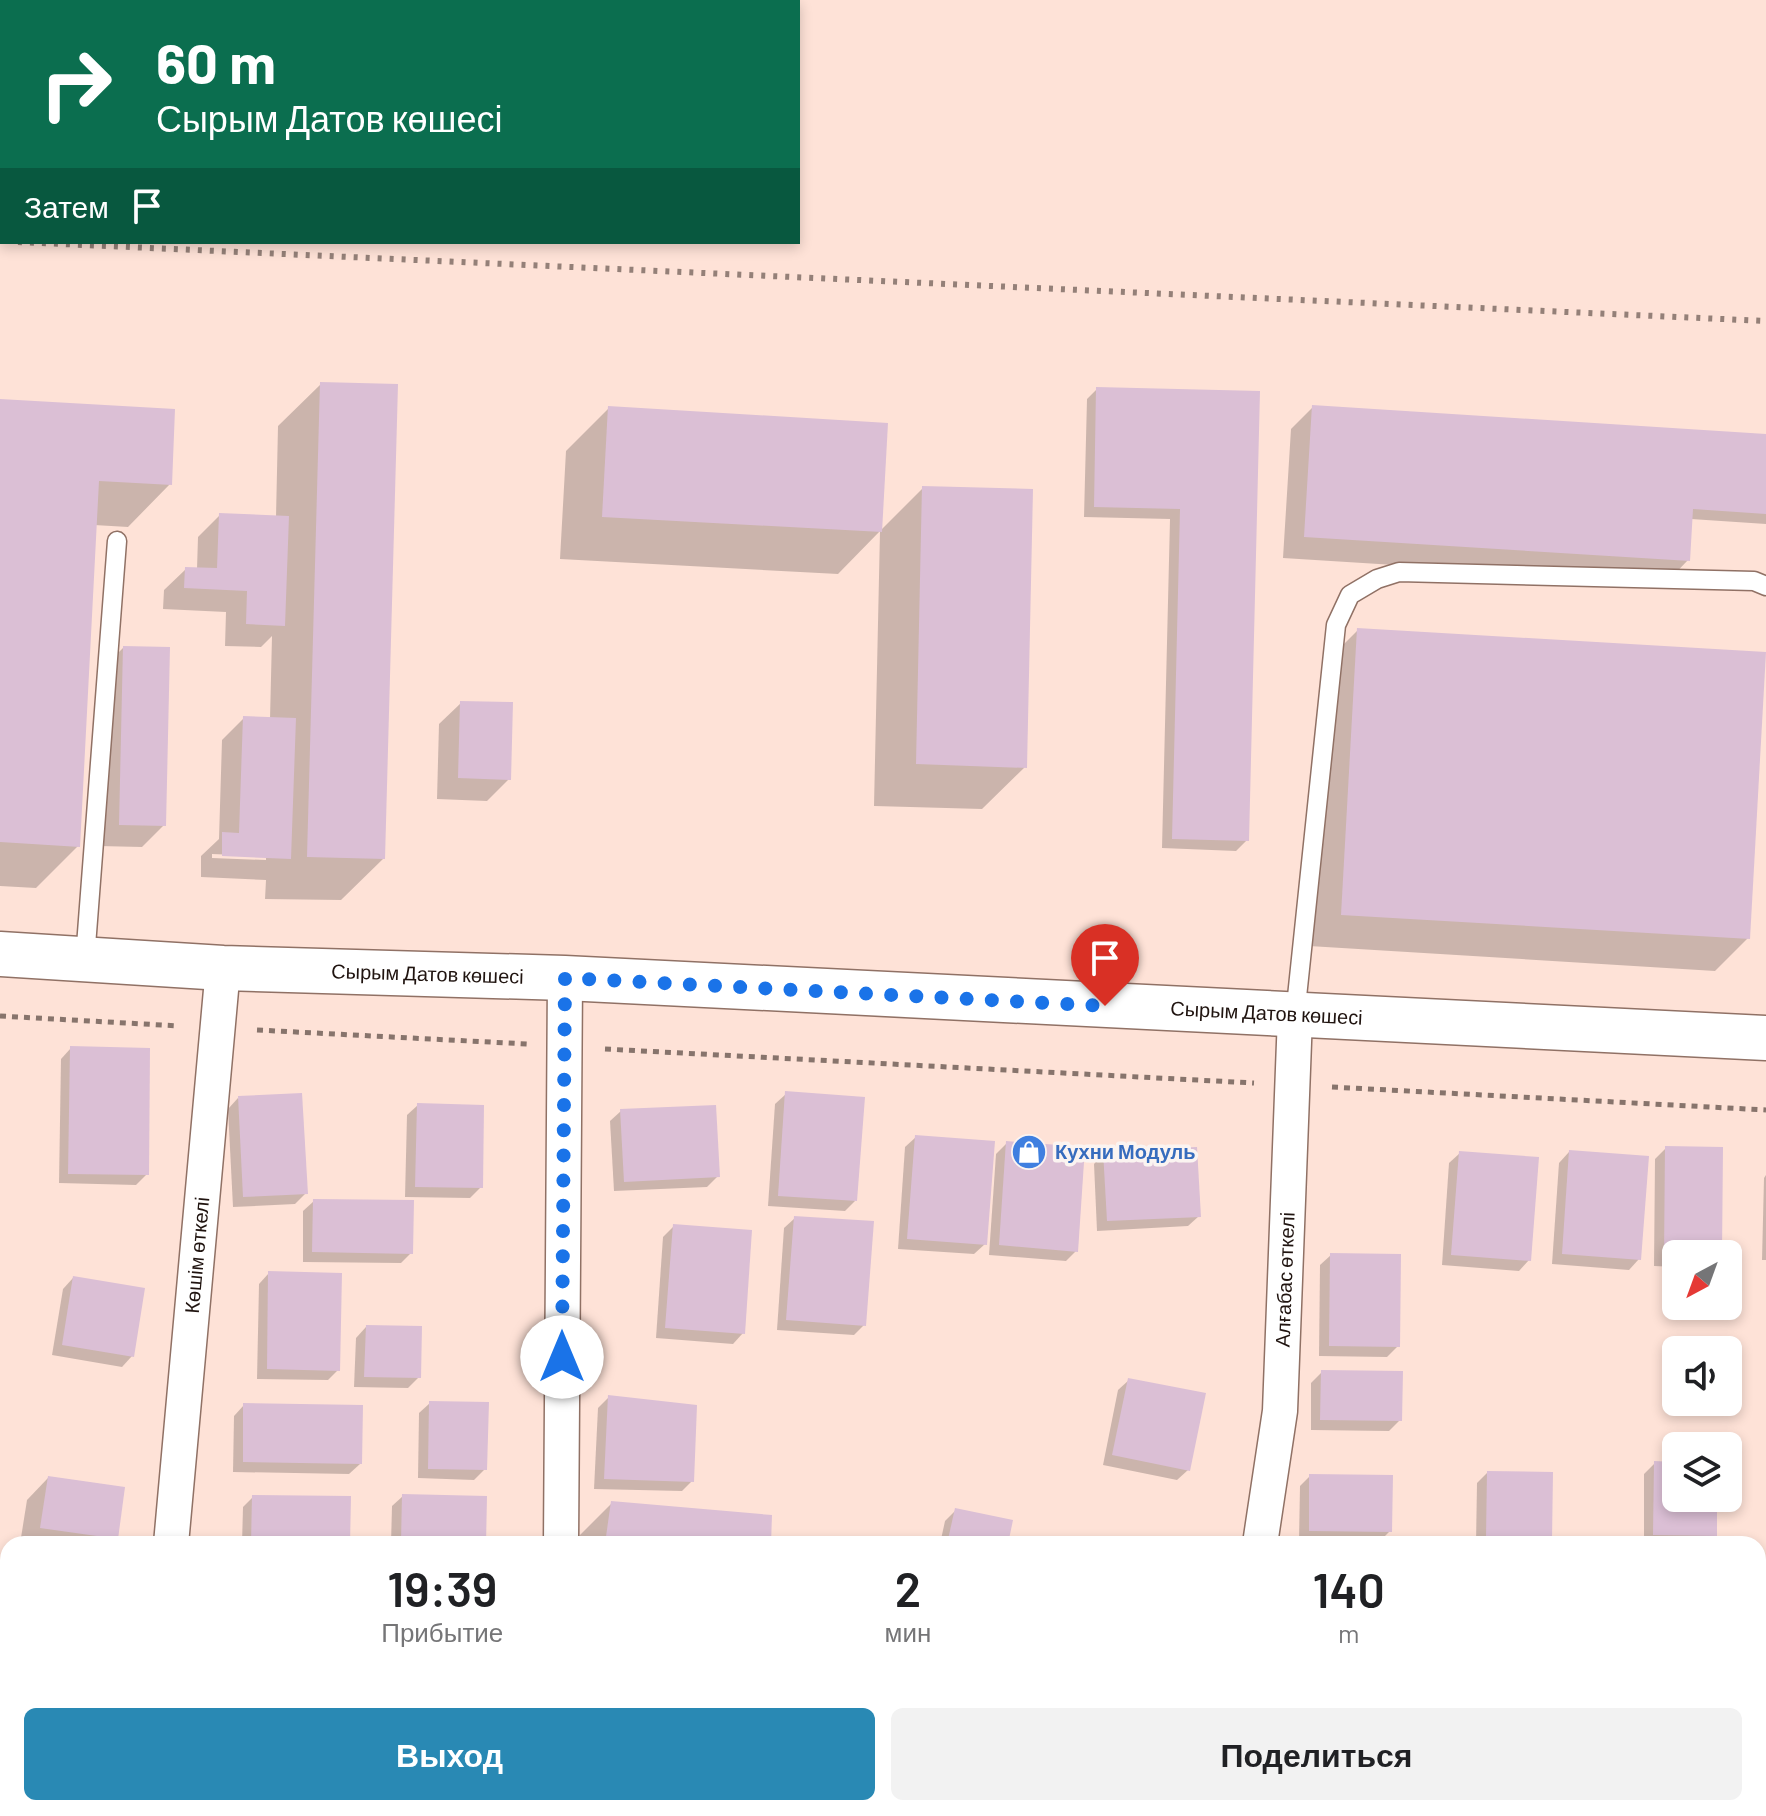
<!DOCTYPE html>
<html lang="ru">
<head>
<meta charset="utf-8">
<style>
	body { margin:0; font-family:Barlow,sans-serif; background:#f2f2f2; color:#202124; height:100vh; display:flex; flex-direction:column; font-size:30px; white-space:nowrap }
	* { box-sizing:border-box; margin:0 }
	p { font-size:26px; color:#757577 }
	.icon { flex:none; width:44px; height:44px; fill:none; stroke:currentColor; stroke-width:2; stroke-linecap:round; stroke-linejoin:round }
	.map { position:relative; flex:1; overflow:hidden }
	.side { position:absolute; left:0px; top:1536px; width:1766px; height:280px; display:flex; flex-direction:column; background:#fff; border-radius:24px 24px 0 0; box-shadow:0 4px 12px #0003 }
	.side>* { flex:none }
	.top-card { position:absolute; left:0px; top:0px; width:800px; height:244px; box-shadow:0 4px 12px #0003; background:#0b6e4f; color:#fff; overflow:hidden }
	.needle { width:52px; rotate:221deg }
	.tools { position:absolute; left:1662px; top:1240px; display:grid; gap:16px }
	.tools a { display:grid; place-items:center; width:80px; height:80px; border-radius:12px; background:#fff; box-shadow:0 4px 12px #0003; font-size:40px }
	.pin { position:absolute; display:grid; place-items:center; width:68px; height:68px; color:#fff; margin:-82px -34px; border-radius:50% 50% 50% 0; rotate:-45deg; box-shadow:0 0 8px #0007 }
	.pin .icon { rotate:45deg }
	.me { position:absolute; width:88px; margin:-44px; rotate:0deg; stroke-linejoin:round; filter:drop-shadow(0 0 6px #0008) }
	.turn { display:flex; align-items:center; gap:28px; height:168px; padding:0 24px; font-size:36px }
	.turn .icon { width:104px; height:104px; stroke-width:2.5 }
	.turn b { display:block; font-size:56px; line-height:68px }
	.then { display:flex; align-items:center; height:76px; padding:0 24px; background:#0003; gap:16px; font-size:30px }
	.eta { display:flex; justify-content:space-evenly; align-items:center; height:136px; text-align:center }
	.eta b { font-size:48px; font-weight:600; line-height:56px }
	.cta { display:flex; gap:16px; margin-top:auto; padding:16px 24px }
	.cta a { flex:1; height:92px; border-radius:12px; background:#2989b4; color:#fff; font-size:32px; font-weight:600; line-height:92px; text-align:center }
	.cta a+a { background:#f2f2f2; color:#202124 }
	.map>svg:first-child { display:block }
</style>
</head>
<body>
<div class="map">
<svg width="1766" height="1816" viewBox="0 0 1766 1816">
	<rect width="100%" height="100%" fill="#fee2d7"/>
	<!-- shadow -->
	<g fill="#0003" fill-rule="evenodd">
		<path d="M321,384L384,858L341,900L265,899L266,880L201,877V856L219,839L222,740L244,718L270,719L272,636L261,647L225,646L226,612L163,609L164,590L186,569H197L198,537L220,515L276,517L278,426ZM212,854L266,856V860L212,858Z"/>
		<path d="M1097,389L1258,393L1247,840L1236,851L1162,848L1170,519L1084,517L1087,399Z"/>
		<path d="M0,401L170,484L128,527L94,525L78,846L36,888L0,886Z"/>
		<path d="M1313,407L1766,436V524L1691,519L1688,560L1667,582L1283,558L1291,429Z"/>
		<path d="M609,408L881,530L923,488L1025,767L982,809L874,806L880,531L838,574L560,559L566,451Z"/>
		<path d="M1358,630L1748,938L1715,971L1309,946L1325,663Z"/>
		<path d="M123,648L164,825L142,847L98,846L102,669Z"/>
		<path d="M461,703L509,779L487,801L437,799L439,724Z"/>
		<path d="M71,1048L147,1174L136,1185L59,1183L61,1059Z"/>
		<path d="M786,1094L855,1201L845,1211L768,1206L775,1104Z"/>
		<path d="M238,1098L306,1193L295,1204L233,1207L228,1109Z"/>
		<path d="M418,1105L481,1187L470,1198L405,1197L407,1115Z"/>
		<path d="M621,1111L718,1176L707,1187L614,1191L610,1121Z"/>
		<path d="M916,1137L985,1244L974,1254L898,1249L905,1147Z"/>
		<path d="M1006,1144L1076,1251L1066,1261L989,1255L996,1154Z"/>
		<path d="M1666,1148L1720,1254H1676V1267L1654,1266L1655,1159Z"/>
		<path d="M1569,1152L1639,1259L1629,1270L1552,1264L1559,1163Z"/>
		<path d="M1104,1153L1199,1216L1188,1226L1097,1231L1094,1164Z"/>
		<path d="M1460,1153L1529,1260L1519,1271L1442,1265L1449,1163Z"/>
		<path d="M1766,1175V1260H1762L1764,1178Z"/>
		<path d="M314,1201L411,1253L401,1263L303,1262V1211Z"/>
		<path d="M795,1218L864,1325L854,1335L777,1330L784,1228Z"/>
		<path d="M674,1226L743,1333L733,1344L656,1338L663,1237Z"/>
		<path d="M1331,1255L1398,1346L1387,1357L1319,1356L1320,1265Z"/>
		<path d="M269,1273L338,1370L328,1380L257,1379L259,1284Z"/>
		<path d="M73,1278L132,1356L122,1367L52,1355L63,1289Z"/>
		<path d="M366,1327L419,1377L408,1388L354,1387L356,1338Z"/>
		<path d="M1322,1372L1400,1420L1389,1431L1311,1430V1383Z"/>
		<path d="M1129,1380L1188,1470L1177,1480L1103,1465L1118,1390Z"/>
		<path d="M609,1397L692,1481L682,1491L594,1489L598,1408Z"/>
		<path d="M430,1403L485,1469L474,1480L418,1478L419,1413Z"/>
		<path d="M244,1405L360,1464L349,1474L233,1472L234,1416Z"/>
		<path d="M1655,1463L1676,1464V1498H1715V1535L1706,1544H1644V1474Z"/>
		<path d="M1487,1473L1550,1539L1545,1544H1476L1477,1483Z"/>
		<path d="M1310,1476L1390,1531L1379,1542L1299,1541L1300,1486Z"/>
		<path d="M48,1478L116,1538L110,1544H20L27,1500Z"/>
		<path d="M403,1496L484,1543L391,1544L392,1506Z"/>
		<path d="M253,1497L348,1544H242L243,1507Z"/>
		<path d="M612,1503L769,1544H578L579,1536Z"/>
		<path d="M956,1510L1006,1544H940L945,1521Z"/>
		<path d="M0,1577L8,1578V1659L0,1658Z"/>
		<path d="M0,1702L8,1704V1775L2,1781Z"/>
		<rect x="196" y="1808" width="108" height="8"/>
		<path d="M364,1808H416L415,1816H356Z"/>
		<path d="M1268,1808H1360L1359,1816H1260Z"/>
		<rect x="1406" y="1808" width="81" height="8"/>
	</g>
	<!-- building -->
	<g fill="#dbbfd5">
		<path d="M320,382L398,384L385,859L307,857Z"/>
		<path d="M1096,387L1260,391L1249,841L1172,839L1180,509L1094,507Z"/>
		<path d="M0,399L175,409L172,485L99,481L80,847L0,842Z"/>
		<path d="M1312,405L1766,434V514L1693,509L1690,561L1304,537Z"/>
		<path d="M608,406L888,423L882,532L602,517Z"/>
		<path d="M922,486L1033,489L1027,768L916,764Z"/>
		<path d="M219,513L289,516L285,626L246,624L247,591L184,588L185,567L217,568Z"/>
		<path d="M1357,628L1766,652L1750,939L1341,915Z"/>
		<path d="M123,646L170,647L166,826L119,825Z"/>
		<path d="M460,701L513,702L511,780L458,778Z"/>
		<path d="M243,716L296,718L291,859L222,856V832L239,833Z"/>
		<path d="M70,1046L150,1048L149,1175L68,1174Z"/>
		<path d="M785,1091L865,1097L857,1201L778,1196Z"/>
		<path d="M302,1093L308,1194L243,1197L238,1096Z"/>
		<path d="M417,1103L484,1105L483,1188L415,1187Z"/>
		<path d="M716,1105L720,1177L624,1182L620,1109Z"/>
		<path d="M915,1135L995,1141L987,1245L907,1239Z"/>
		<path d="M1006,1141L1085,1147L1078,1252L999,1245Z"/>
		<path d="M1665,1146L1723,1147L1722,1254H1676V1257H1664Z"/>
		<path d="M1197,1147L1201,1217L1107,1221L1103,1151Z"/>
		<path d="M1569,1150L1649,1156L1641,1260L1562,1254Z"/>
		<path d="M1459,1151L1539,1157L1531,1261L1451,1255Z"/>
		<path d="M313,1199L414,1200L413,1254L312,1252Z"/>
		<path d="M794,1216L874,1221L866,1326L786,1320Z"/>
		<path d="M673,1224L752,1230L745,1334L665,1328Z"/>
		<path d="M1330,1253L1401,1254L1400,1347L1329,1346Z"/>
		<path d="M268,1271L342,1273L340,1371L267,1369Z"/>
		<path d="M73,1276L145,1288L134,1357L62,1345Z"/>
		<path d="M366,1325L422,1326L421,1378L364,1377Z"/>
		<path d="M1321,1370L1403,1371L1402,1421L1320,1420Z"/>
		<path d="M1128,1378L1206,1393L1190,1471L1112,1455Z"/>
		<path d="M608,1395L697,1405L694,1482L604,1479Z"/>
		<path d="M429,1401L489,1402L487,1470L428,1469Z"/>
		<path d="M243,1403L363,1405L362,1464L243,1462Z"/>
		<path d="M1654,1461L1676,1462V1498H1717V1536L1653,1535Z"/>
		<path d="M1487,1471L1553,1472L1552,1540L1486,1538Z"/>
		<path d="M1309,1474L1393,1475L1392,1532L1309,1531Z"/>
		<path d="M48,1476L125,1487L118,1539L40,1528Z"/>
		<path d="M402,1494L487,1496L486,1544L401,1542Z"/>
		<path d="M252,1495L351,1496L350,1544H251Z"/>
		<path d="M611,1501L772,1515L771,1544H605Z"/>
		<path d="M955,1508L1013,1520L1008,1544H947Z"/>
		<path d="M0,1575L8,1576V1647L0,1646Z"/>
		<path d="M1758,1628L1766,1629V1707H1758Z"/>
		<path d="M0,1700L8,1702V1771L0,1769Z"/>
		<path d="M0,1795L8,1796V1808H81L86,1809L85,1816H0Z"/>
		<rect x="206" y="1808" width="100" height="8"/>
		<path d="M374,1808H418L417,1816H372Z"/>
		<path d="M1276,1808H1362L1361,1816H1275Z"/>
		<rect x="1416" y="1808" width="73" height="8"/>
	</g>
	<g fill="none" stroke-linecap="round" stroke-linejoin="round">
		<!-- lane casing -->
		<g stroke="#907165" stroke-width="21">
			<g id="lane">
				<path d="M85,959L117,541"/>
				<path d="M1295,1016L1336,625L1350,595L1377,579L1399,572L1754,581L1766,586"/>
			</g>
		</g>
		<!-- street casing -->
		<g stroke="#907165" stroke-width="37">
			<g id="street">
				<path id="s1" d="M171,1544L223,968"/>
				<path d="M561,1544L565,978"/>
				<path id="s2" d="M1260,1544L1280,1411L1295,1016"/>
				<path d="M1758,1580H1766"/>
				<path d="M1605,1808L1606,1816"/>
				<path d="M146,1816L147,1808"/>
				<path d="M559,1816V1808"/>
				<path d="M1219,1816L1220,1808"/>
			</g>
		</g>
		<!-- secondary casing -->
		<g stroke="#907165" stroke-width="47">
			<g id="secondary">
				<path id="s3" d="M0,954L223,968L565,978L1766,1038"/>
			</g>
		</g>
		<!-- path -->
		<g stroke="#87746c" stroke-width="5" stroke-dasharray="6 6" stroke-linecap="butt">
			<path d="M0,1016L179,1026"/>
			<path d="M257,1030L527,1044"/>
			<path d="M605,1049L1254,1083"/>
			<path d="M1332,1087L1766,1110"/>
		</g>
		<!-- lane -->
		<use href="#lane" stroke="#fff" stroke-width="18"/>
		<!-- street -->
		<use href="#street" stroke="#fff" stroke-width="34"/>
		<!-- secondary -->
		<use href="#secondary" stroke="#fff" stroke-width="44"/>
		<!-- rail -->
		<g stroke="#948078" stroke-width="6" stroke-dasharray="4 8" stroke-linecap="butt">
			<path d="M0,241H2"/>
			<path d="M18,242L1766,321"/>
		</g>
	</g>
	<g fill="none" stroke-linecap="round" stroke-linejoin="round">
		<!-- route -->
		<path stroke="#1a73e8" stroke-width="14" stroke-dasharray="0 25.2" d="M562,1357L565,978L1105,1006"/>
	</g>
	<!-- icons -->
	<defs>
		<g id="shop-disc" transform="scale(1.8)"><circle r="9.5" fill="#3f7fe0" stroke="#fbf4f1"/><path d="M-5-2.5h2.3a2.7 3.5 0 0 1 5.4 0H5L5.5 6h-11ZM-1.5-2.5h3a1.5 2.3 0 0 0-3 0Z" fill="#fff"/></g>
	</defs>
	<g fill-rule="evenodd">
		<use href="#shop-disc" x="1029" y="1152"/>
	</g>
	<g text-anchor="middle" stroke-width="7" stroke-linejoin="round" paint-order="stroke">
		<!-- street labels -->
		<g font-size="20" fill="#201410" stroke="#fbf4f1">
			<text dy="7" stroke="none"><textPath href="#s3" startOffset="428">Сырым Датов көшесі</textPath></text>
			<text dy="7" stroke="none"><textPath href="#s3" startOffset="1268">Сырым Датов көшесі</textPath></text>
			<text dy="7" stroke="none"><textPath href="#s1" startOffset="290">Көшім өткелі</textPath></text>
			<text dy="7" stroke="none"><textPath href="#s2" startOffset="266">Алғабас өткелі</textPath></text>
		</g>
		<!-- shop labels -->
		<g font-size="20" font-weight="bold" fill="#366cbe" stroke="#fbf4f1" text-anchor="start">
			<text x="1055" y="1159">Кухни Модуль</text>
		</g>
	</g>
</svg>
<div class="tools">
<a><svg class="needle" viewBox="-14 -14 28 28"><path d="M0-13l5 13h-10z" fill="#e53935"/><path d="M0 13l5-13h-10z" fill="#757577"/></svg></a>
<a><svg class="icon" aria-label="sound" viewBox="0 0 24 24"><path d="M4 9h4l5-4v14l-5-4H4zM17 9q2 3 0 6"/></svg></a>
<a><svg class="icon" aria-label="layers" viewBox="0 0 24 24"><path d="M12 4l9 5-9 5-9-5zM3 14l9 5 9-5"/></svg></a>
</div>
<div class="pin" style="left:1105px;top:1006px;background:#d93025"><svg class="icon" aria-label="arrive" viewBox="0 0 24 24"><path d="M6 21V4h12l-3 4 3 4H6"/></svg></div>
<svg class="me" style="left:562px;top:1357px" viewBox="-20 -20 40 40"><circle r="19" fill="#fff"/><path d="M0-13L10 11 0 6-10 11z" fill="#1a73e8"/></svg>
<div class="top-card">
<div class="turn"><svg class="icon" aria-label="right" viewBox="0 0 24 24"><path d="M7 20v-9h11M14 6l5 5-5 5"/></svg><div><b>60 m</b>Сырым Датов көшесі</div></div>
<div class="then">Затем<svg class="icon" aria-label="arrive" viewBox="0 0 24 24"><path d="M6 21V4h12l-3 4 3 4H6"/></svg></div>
</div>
<section class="side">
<div class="eta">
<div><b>19:39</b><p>Прибытие</p></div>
<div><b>2</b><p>мин</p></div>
<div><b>140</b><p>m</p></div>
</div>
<div class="cta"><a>Выход</a><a>Поделиться</a></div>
</section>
</div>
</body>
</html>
